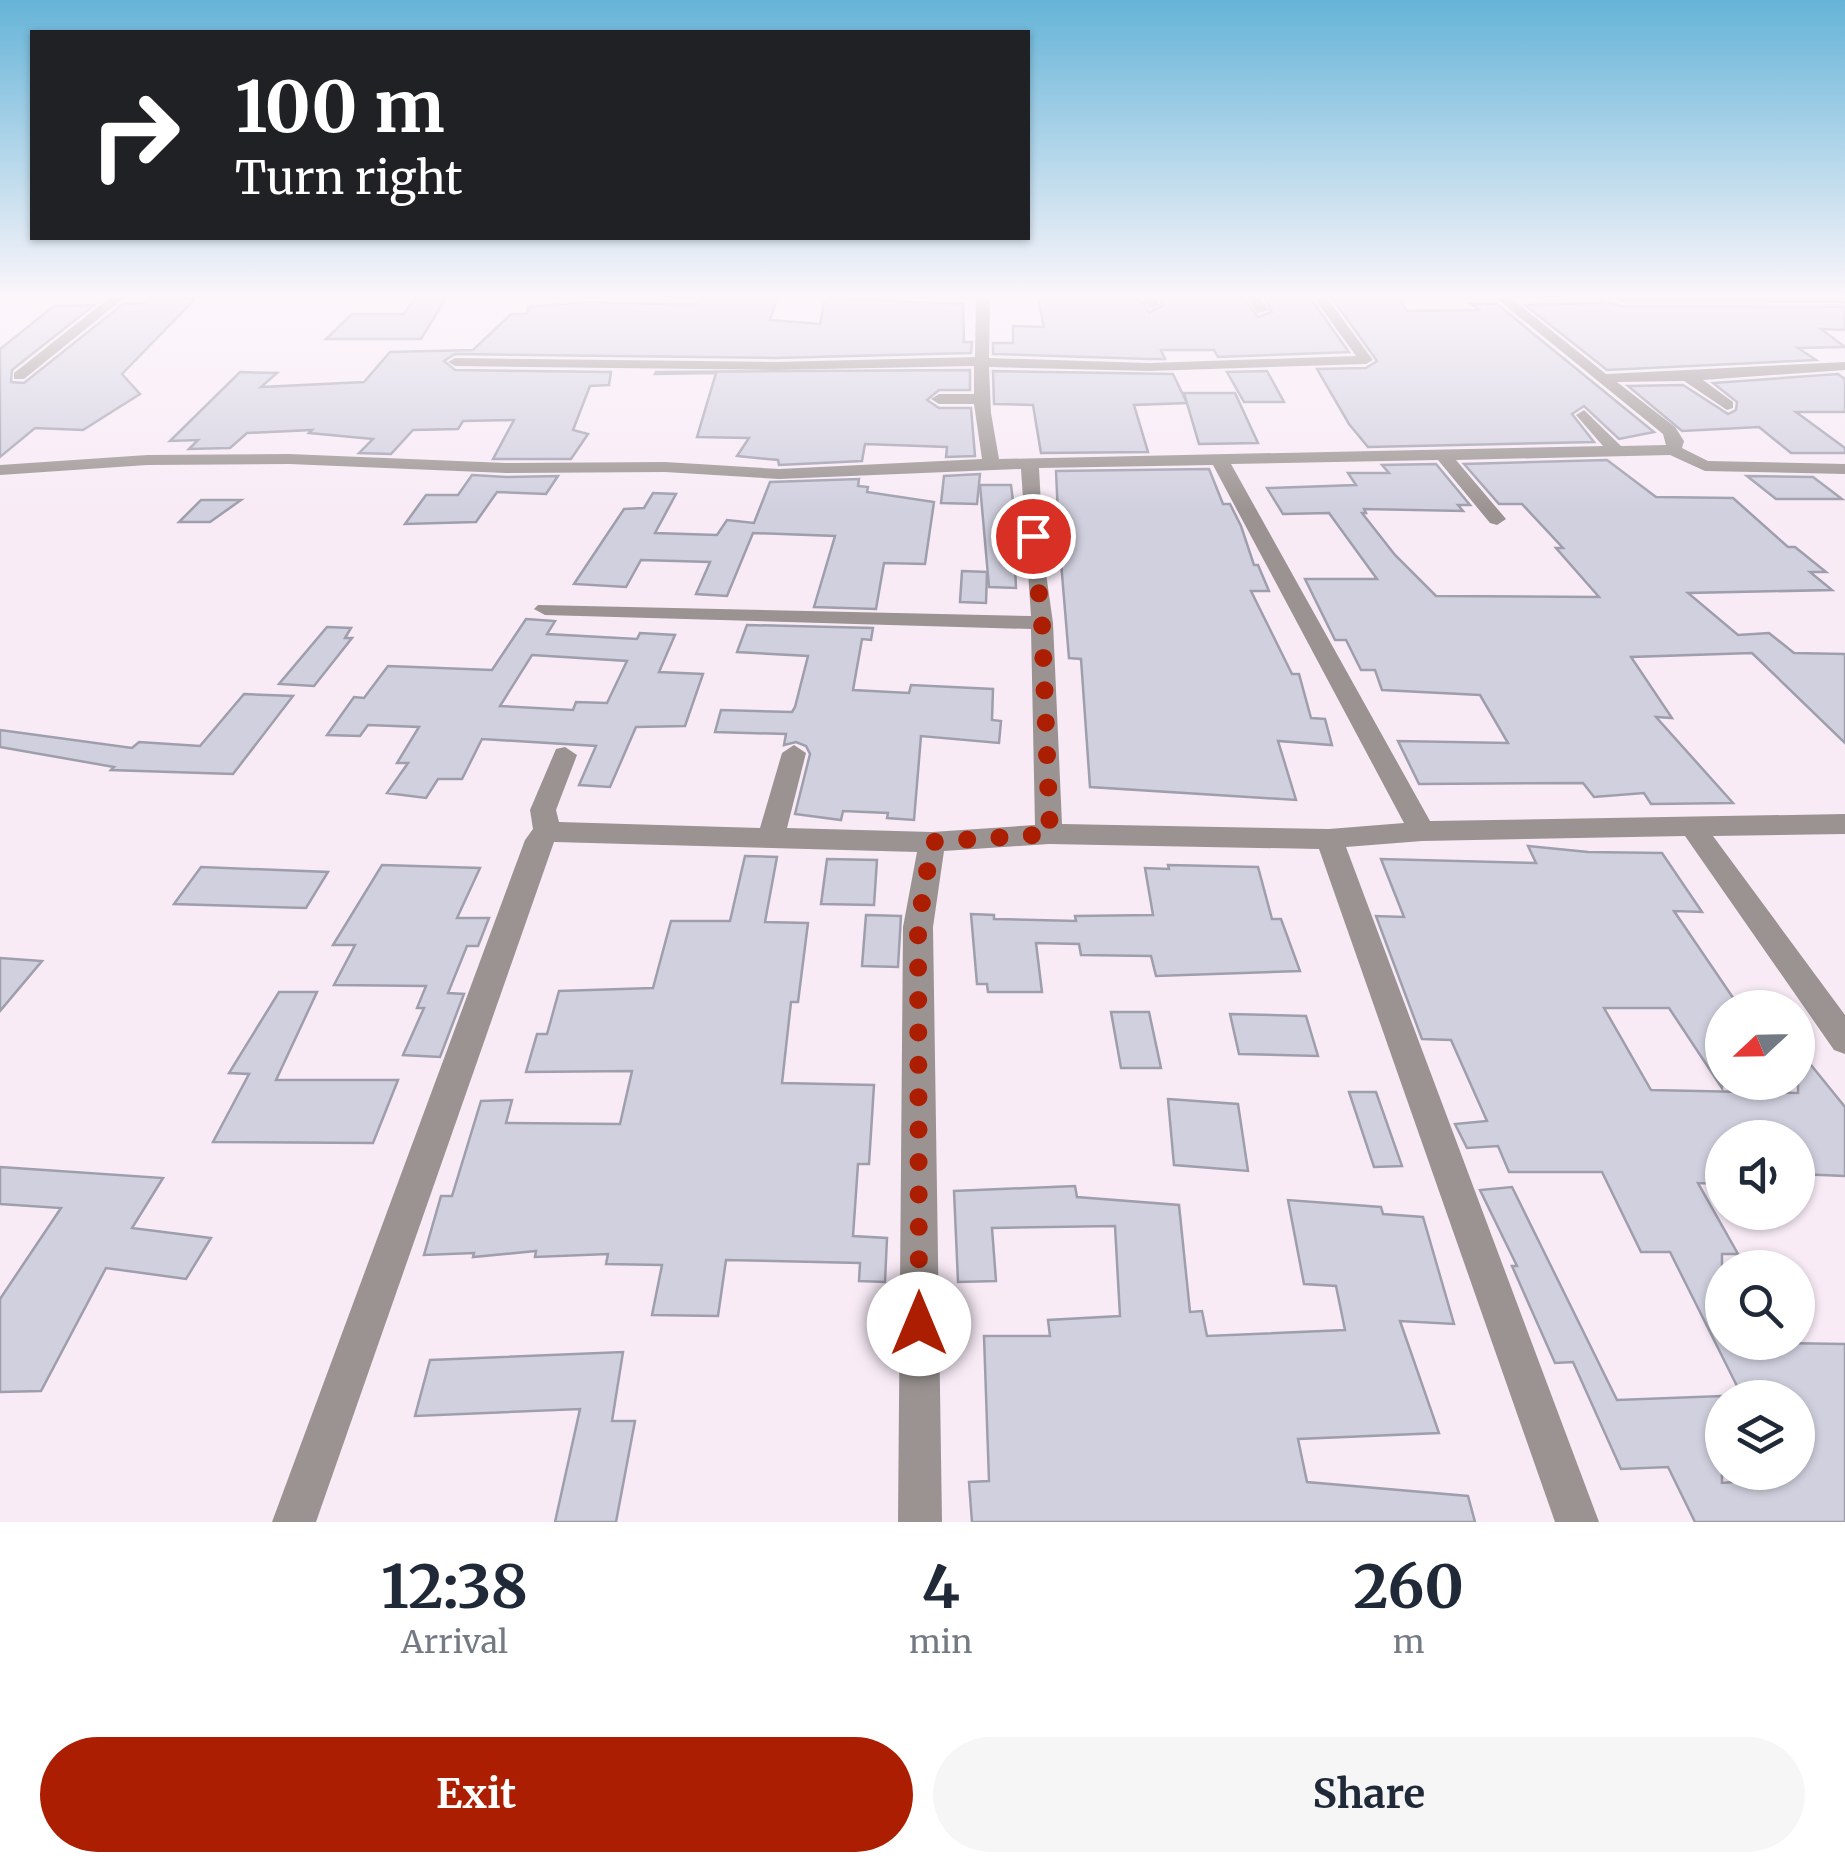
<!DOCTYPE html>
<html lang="en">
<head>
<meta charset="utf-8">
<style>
	body { margin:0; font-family:Merriweather,serif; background:#f6f6f7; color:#1f2937; height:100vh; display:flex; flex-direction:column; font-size:38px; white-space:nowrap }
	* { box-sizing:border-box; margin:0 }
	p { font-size:32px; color:#747a83 }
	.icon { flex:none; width:55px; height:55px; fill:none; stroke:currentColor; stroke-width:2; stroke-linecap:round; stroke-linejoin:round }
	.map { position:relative; height:1522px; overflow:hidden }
	.details { display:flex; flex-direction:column; background:#fff; flex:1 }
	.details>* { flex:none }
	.top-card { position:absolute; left:30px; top:30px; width:1000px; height:210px; border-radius:0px; box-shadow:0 2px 8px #0004; background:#202124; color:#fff; overflow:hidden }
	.needle { width:65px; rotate:248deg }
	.tools { position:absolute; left:1705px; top:990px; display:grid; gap:20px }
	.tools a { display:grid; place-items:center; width:110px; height:110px; border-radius:50%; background:#fff; box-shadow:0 2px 8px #0004; font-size:50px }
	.pin { position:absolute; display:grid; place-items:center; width:85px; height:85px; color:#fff; margin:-42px; border:5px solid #fff; border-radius:50%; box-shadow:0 2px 10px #0007 }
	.me { position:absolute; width:110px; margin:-55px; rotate:0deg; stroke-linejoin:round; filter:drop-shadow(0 0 8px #0008) }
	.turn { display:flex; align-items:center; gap:35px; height:210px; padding:0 40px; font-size:45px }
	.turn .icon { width:130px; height:130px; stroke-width:2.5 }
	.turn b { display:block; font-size:70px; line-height:85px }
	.eta { display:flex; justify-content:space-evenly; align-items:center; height:170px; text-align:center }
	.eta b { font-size:60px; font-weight:700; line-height:70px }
	.button { display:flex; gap:20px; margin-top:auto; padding:20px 40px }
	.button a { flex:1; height:115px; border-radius:60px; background:#ac1e02; color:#fff; font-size:40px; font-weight:700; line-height:115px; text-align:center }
	.button a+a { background:#f6f6f7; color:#1f2937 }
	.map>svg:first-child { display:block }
</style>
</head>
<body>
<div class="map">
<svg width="1845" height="1522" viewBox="0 0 1845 1522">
	<rect width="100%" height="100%" fill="#f8ebf6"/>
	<!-- building -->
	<g fill="#d1d0df" stroke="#9e9eac" stroke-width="2.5" fill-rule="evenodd">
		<path d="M151,298H196L122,374L140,394L83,430L35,428L0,457V349L54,306L94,305L12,370L11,382L24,383L123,304L144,303Z"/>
		<path d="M415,298H446L421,339H326L352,314H404Z"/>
		<path d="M699,298H777L770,320L820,324L825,298L963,304L964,342H972L971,353L774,358L455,354L444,361L455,370L611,372L609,385L590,386L573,430L588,434L571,459H493L514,420L463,421L458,429L413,430L391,454L359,453L373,439L309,433L312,430L247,433L230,448L189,449L198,440L170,441L240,372L277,373L261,387L364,382L390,352L473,350L511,314H527L528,307L587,302L695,305Z"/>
		<path d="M1038,298H1139L1149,312L1163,306L1160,298H1243L1258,317L1272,312L1265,298H1310L1349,352L1218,357L1214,350H1161L1165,359H1149L993,354V343H1013V326L1044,327Z"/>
		<path d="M1332,298H1398L1407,311L1479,310L1471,304H1497L1654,432L1619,439L1584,406L1572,414L1594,442L1368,447L1349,424L1317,369L1366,368L1377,361Z"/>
		<path d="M1600,300L1621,306L1845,307V330L1821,329L1845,347L1798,348L1816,360L1607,370L1525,305L1603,303Z"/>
		<path d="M970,370V390H939L927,400L939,408H971L975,456L946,457L947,447L865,444L862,461L779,465L778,460L737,456L749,438L697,437L716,373L655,374L656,372Z"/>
		<path d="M993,371L1173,374L1187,403L1134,405L1148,452L1041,453L1033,405L994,404Z"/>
		<path d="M1267,371L1284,402H1244L1227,372Z"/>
		<path d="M1838,374L1845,379V412H1796L1845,448V453H1791L1759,427L1682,431L1628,386L1683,385L1728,414L1736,410L1737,402L1713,383Z"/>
		<path d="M1184,393H1235L1258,443L1199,444Z"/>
		<path d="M1607,460L1656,497L1733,498L1788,547H1795L1826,572H1810L1832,590L1688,593L1738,635L1769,633L1794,653L1845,654V743L1752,653L1631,657L1672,718L1656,717L1733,803L1651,804L1644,793L1594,797L1583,783L1419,784L1398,741L1508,743L1480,695L1382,690L1375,670H1361L1346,640H1335L1305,579H1377L1329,513L1283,514L1267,488L1356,485L1348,473H1389L1382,465L1436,464L1470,505H1458L1463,511L1364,509L1366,513H1362L1395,555L1436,596L1599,597L1556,548H1563L1522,504H1499L1464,464Z"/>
		<path d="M1209,469L1223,504H1230L1241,526L1254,565H1258L1269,591H1251L1292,674H1299L1311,718L1325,719L1332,745L1278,741L1296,800L1090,787L1081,659L1069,658L1061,562L1048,563V559L1045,516L1058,515L1056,471Z"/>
		<path d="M980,474L977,504L941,503L944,476Z"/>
		<path d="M472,475L506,477L558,476L546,494L497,492L476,522L405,524L426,495H458Z"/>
		<path d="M1747,476L1813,477L1842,499H1776Z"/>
		<path d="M859,479L858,486L868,487L867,492L934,502L925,564L884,563L876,609L814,607L835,536L753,533L727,596L696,594L710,562L641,560L626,587L574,584L624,509L644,508L653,493L676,494L655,533L717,535L727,520L754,523L770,482Z"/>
		<path d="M980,485H1011L1015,517H1020L1024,564L1015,565L1016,588L989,587Z"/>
		<path d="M201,500H241L210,522H179Z"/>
		<path d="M962,571L987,572L986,603L960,602Z"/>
		<path d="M526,619L555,621L547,634L637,639L640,633L675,635L659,672L703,674L685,726L636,727L610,787L579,785L596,746L482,739L462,779H438L426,798L387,793L408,763H397L419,727L368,725L360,736L327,735L354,697L364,698L388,666L492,670ZM532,655L627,661L607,703L576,702L573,710L500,706Z"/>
		<path d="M747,625L873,628L871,640L862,639L853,690L909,693L911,685L993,689L992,720L1001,721L999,743L921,736L914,820L887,818L888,813L843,811L841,820L795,814L810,754L806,746L796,742L784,745L786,734L715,732L721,710L792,712L795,707L808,656L737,652Z"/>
		<path d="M327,627L351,628L345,638H352L314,686L279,684Z"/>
		<path d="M244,694L293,696L233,774L111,770L114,767L0,747V730L132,748L139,742L200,746Z"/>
		<path d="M1528,846L1588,852L1662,853L1702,912L1674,911L1740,1008H1722V1088L1669,1008H1604L1651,1090L1798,1093V1049L1845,1107V1176L1798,1174V1138H1722V1184L1698,1183L1738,1254H1722V1342L1845,1344V1522H1695L1668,1467L1621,1469L1573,1362L1555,1363L1512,1266H1517L1480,1190L1512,1187L1617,1400L1722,1396V1483L1783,1478L1780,1472H1798V1398H1743L1670,1252H1641L1602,1172H1509L1498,1146L1467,1148L1455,1124L1487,1121L1451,1040L1422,1039L1376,916L1404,917L1381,859L1536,863Z"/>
		<path d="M745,856L777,857L765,922L808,923L798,1002H791L782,1083L874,1085L869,1164H858L853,1236L887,1238L885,1282L859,1281L860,1263L726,1260L718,1316L652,1315L662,1265L606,1264L608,1254L535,1257L536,1251L473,1257L474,1253L424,1255L441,1196H452L481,1101L512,1100L506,1123L620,1124L632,1071L526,1072L537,1034H547L559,991L653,988L671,921H730Z"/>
		<path d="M827,859L877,860L874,905L821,904Z"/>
		<path d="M382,865L480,868L457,918H489L478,946H467L448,993L464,994L440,1057L403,1055L424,1008H417L426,986L334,985L355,945H333Z"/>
		<path d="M1168,865L1258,867L1272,919H1281L1300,971L1156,976L1151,956L1081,955L1079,944L1036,943L1042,992H988L987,984H977L971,914L994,915V919L1076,921L1075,916L1153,915L1145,868L1169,869Z"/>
		<path d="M201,867L328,872L306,908L174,904Z"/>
		<path d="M866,915L901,916L898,967L862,966Z"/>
		<path d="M0,958L42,961L0,1011Z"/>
		<path d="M279,992H317L276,1080H398L373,1143L213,1142L249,1074L229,1073Z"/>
		<path d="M1111,1012H1149L1161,1068H1121Z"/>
		<path d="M1230,1014L1306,1016L1318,1056L1239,1054Z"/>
		<path d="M1349,1092H1376L1402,1166L1374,1167Z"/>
		<path d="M1168,1099L1238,1104L1248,1171L1174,1165Z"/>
		<path d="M0,1167L163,1178L132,1228L211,1238L186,1279L106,1268L41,1391L0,1392V1299L61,1208L0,1204Z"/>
		<path d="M1075,1186L1077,1197L1179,1205L1190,1312L1202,1311L1207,1336L1345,1330L1336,1286L1304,1284L1288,1200L1381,1207L1383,1214L1423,1217L1454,1324L1400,1321L1439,1433L1298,1439L1307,1482L1468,1496L1475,1522H972L969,1482L989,1481L984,1336H1050L1048,1320L1120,1316L1115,1226L992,1228L996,1281L958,1282L954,1191Z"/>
		<path d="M623,1352L612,1421H635L616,1522H555L580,1409L415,1416L430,1360Z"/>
	</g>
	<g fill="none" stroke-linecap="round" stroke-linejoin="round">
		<!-- minor -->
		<g fill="#9a9391" fill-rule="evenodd">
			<path d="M109,298H124L24,379H14V373Z"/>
			<path d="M976,298H990L989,358L1149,363L1356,356L1314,298H1327L1373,360L1366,364L1149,371L989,367L991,413L999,459L1603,446L1576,415L1584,410L1621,446L1666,445L1663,434L1496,298H1511L1606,374L1845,362V370L1703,380L1733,402V408L1727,410L1684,381L1617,382L1675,427L1684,441L1682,448L1708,461L1845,464V474L1705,471L1670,455L1456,460L1506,519L1497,525L1490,523L1438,460L1231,464L1430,821L1845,814V834L1713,836L1845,1015V1054L1834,1050L1685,836L1422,841L1346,847L1599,1522H1555L1319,849L1049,844L944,851L933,927L942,1522H898L903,927L917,852L554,842L316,1522H272L525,840L533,829L530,810L556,749L565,747L577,755L556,810L559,822L760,828L782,753L794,745L806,753L787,828L932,832L1035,825L1031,629L545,615L534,609L538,605L1031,616L1021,469L779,479L665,472L506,473L289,464L147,465L0,475V465L147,455L289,454L506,463L665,462L779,469L982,459L974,404H939L931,399L939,394H974V366L774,370L455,366L448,362L455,358L774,362L975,357ZM1213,465L1404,823L1329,829L1062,824L1053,623L1044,559L1039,468Z"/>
			<path d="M1143,298H1156L1160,305L1148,308Z"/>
			<path d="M1247,298H1260L1269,310L1257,313Z"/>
			<path d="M1615,298H1845V303L1621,302Z"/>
		</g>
	</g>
	<!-- sky -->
	<linearGradient id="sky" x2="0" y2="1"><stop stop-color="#65b4d8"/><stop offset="0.58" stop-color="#fcf6fb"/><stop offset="1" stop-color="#fcf6fb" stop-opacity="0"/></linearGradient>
	<rect width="1845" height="511" fill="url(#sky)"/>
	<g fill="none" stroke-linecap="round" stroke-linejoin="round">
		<!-- route -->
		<path stroke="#ac1e02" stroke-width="18" stroke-dasharray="0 32.4" d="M919,1324L918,926L932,842L1050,834L1042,623L1033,536"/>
	</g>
</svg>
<div class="tools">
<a><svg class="needle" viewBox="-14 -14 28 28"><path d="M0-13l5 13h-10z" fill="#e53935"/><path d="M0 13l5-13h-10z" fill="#747a83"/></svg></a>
<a><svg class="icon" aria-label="sound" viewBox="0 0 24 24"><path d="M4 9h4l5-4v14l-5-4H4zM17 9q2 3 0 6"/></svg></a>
<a><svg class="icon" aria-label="search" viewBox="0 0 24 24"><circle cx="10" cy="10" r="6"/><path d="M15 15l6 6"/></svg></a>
<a><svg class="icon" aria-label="layers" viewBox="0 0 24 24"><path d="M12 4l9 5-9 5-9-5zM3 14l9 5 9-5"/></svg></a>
</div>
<div class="pin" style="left:1033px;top:536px;background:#d93025"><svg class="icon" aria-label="arrive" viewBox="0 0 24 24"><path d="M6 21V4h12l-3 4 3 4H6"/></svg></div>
<svg class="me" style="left:919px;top:1324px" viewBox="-20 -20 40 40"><circle r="19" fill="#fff"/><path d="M0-13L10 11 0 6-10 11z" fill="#ac1e02"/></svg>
<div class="top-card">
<div class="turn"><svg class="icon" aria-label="right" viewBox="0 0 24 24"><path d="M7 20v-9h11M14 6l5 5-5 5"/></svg><div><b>100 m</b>Turn right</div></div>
</div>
</div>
<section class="details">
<div class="eta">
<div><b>12:38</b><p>Arrival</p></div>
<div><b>4</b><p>min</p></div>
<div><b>260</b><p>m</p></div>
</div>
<div class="button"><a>Exit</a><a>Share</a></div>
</section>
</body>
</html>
